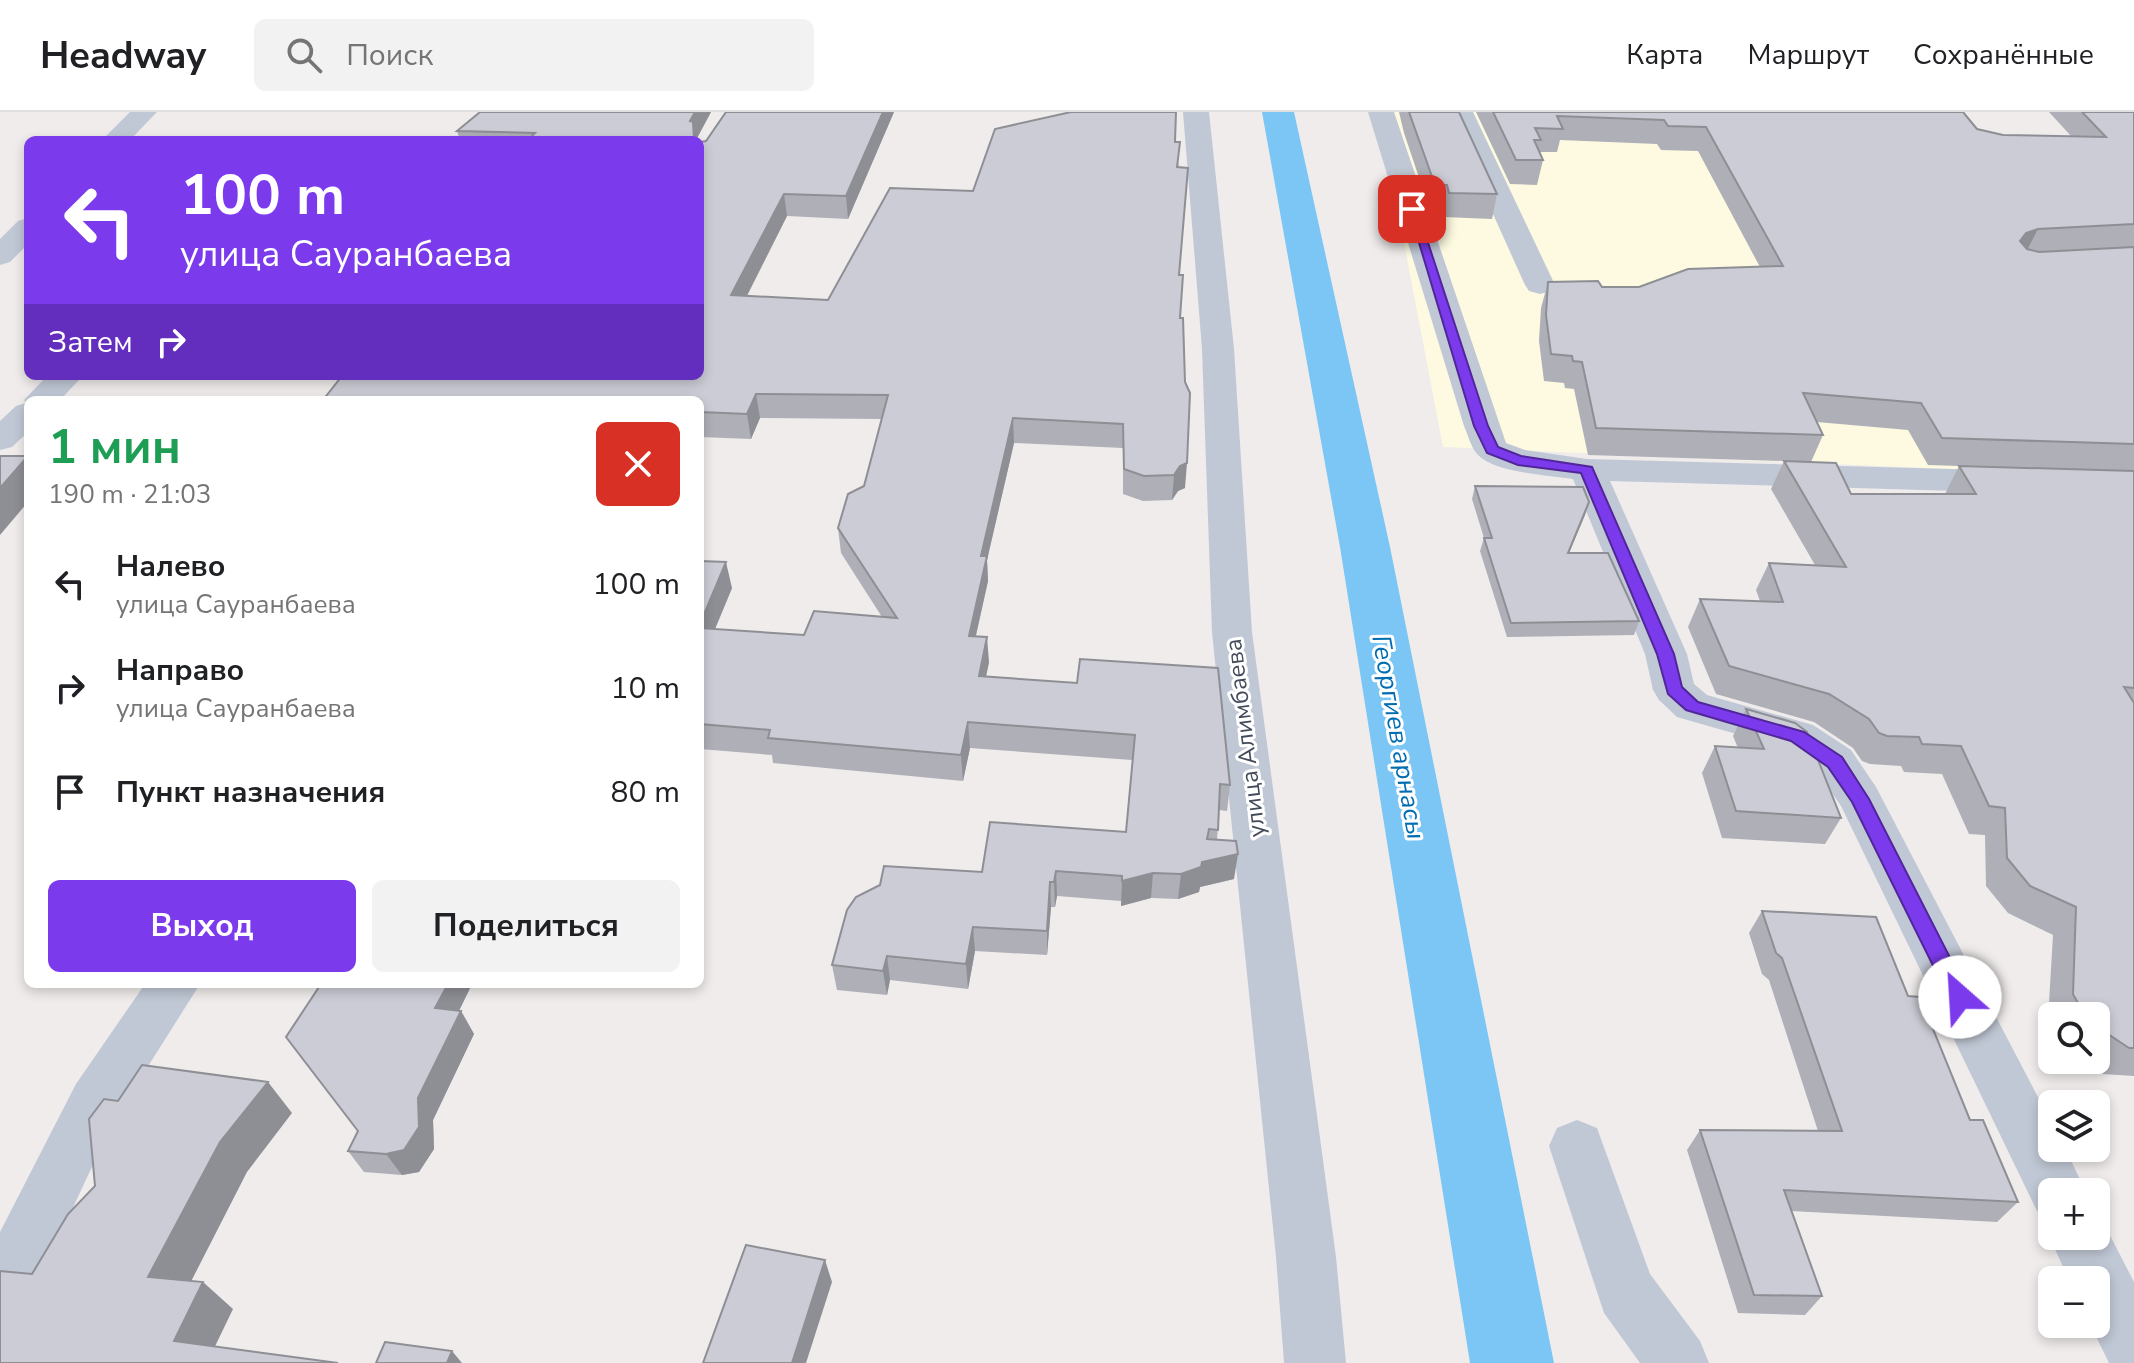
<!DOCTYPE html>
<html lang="ru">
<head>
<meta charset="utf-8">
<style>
	body { margin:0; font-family:"Nunito Sans",sans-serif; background:#f2f2f2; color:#202124; height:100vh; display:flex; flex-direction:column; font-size:30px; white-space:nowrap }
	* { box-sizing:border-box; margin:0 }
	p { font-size:26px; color:#757577 }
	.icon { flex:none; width:44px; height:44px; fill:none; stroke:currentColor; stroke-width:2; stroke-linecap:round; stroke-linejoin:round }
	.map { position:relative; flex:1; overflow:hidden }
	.drawer { position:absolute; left:24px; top:284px; width:680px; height:592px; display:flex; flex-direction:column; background:#fff; border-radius:12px; box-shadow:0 4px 12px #0003 }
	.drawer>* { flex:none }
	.top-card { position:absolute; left:24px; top:24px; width:680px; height:244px; border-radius:12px; box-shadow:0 4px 12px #0003; background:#7c3aed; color:#fff; overflow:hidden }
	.fabs { position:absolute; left:2038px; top:890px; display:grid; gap:16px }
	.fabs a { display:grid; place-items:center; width:72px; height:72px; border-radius:12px; background:#fff; box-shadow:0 4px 12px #0003; font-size:40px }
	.pin { position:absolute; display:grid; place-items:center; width:68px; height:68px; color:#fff; margin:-34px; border-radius:16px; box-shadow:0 4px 12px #0006 }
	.me { position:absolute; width:88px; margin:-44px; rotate:334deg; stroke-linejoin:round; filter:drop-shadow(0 0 6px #0008) }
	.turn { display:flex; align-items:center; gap:28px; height:168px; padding:0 24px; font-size:36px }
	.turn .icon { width:104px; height:104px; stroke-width:2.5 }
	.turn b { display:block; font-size:56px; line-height:68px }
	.then { display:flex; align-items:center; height:76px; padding:0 24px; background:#0003; gap:16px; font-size:30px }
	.round { display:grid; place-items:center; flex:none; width:84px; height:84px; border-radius:12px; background:#f2f2f2 }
	.overview { display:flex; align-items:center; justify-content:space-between; height:136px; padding:0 24px }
	h1 { font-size:48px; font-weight:700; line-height:60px; color:#1e9e55 }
	.primary-button { display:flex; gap:16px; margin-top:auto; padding:16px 24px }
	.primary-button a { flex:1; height:92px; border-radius:12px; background:#7c3aed; color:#fff; font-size:32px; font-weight:700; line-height:92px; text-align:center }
	.primary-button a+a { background:#f2f2f2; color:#202124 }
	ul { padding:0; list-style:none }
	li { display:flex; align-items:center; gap:24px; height:104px; padding:0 24px }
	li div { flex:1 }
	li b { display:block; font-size:30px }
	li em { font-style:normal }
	header { display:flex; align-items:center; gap:48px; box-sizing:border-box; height:112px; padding:0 40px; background:#fff; border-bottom:2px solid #e0e0e0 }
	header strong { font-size:38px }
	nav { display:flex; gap:44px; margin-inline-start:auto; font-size:28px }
	.search { width:560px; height:72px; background:#f2f2f2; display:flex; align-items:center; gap:20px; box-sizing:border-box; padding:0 28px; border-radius:12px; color:#757577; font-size:30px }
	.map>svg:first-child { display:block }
</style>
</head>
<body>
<header>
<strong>Headway</strong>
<div class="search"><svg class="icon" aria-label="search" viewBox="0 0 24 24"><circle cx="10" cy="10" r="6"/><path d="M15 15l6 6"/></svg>Поиск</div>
<nav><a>Карта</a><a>Маршрут</a><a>Сохранённые</a></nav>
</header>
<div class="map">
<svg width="2134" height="1251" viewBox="0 0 2134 1251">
	<rect width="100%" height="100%" fill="#efeceb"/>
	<!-- commercial -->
	<path fill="#fdfae1" d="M1379,0H1883L2134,365L1443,335Z"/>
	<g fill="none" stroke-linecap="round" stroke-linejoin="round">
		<!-- canal -->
		<path fill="#7cc6f5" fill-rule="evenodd" d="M1262,0H1294L1390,435L1554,1251H1470L1340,435Z"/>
		<!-- minor -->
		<g fill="#c0c8d5" fill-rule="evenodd">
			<path d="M130,0H157L130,28H102Z"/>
			<path d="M1183,0H1209L1234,237L1252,520L1336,1145L1346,1251H1284L1276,1145L1212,520L1202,237Z"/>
			<path d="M1368,0H1394L1506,331L1525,338L1587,347L2134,362V384L1610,369L1687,542L1694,572L1707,583L1813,613L1851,638L1876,675L2052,1012V1036H2065L2086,1080H2052V1105L2037,1099L1841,694L1819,662L1782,635L1677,605L1659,588L1653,578L1645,542L1573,367C1549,363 1495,361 1478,343C1471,336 1468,323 1464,314Z"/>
			<path d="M1447,0H1473L1555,173L1551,179L1540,182L1529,179L1525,173Z"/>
			<path d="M28,106V132L10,150L0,153V127L18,109Z"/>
			<path d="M47,264H76L79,268L60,288H28V320L12,335L0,338V309L16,294L26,291L24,288Z"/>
			<path d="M145,872H200L114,1008L22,1204L0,1213V1120L76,972Z"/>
			<path d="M1577,1008L1597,1016L1650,1162L1700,1229L1709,1251H1640L1604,1201L1549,1034L1557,1016Z"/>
			<path d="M2096,1102L2100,1104L2134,1170V1251H2109L2090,1212H2096V1168H2069L2049,1124L2052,1118V1124H2096Z"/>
		</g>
	</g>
	<!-- wall -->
	<g fill="#afafb7" fill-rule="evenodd">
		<path d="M480,0H711L696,28H460L457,19Z"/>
		<path d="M894,0L848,107L787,104L747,184L828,188L973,79L1175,30L1179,55L1180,206L1185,376L1178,379L1172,388L1143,389L1123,382V336L1014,331L987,448L988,469L976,524L989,550L986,564L1077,571L1230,673L1227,699L1219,698L1217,728L1234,767L1200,775L1199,780L1178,787L1151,786L1121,794V789L1057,784L1055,795H1051L1047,843L975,839L968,877L890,868L887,883L837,878L832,853L982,760L1126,720L1132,648L970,636L963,669L773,651L772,643L700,637V449L732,476L715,517L804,523L882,505L841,441L838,416L864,374L882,307L760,306L751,327L700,325V288L339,268L338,264H551L550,266L700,264V30Z"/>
		<path d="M1399,0H1459L1497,82L1492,107L1444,105L1442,98H1430L1404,21Z"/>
		<path d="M1476,0H1963L1977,17L2003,23L2071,24L2049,0H2134V964L2103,962L2082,948H2096V904H2052V916L2048,908L2053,823L2008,801L1986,774L1985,723L1969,722L1942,662L1904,660L1901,654L1870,652L1862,649L1853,636L1814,610L1716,582L1688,515L1700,487L1760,489L1756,478L1769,451L1815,453L1771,377L1784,349L1588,343L1574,277L1565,276L1564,271L1544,269L1539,229L1541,196L1548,170L1602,175H1639L1760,155L1698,39L1661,38L1657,32L1560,28L1557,40H1540L1543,48L1537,73L1510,72ZM1817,310L1908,318L1928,353L1959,354L1945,382H1851L1811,350L1823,323Z"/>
		<path d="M1475,374L1589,390L1569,441L1639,509L1634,523L1507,525L1480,439L1484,426L1472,387Z"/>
		<path d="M1746,597L1841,706L1825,732L1722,726L1702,661L1715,634L1738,636L1733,624Z"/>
		<path d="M1762,799L1908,884L1970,1008L2018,1090L1997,1110L1791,1099L1822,1184L1805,1203L1738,1201L1687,1038L1700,1018L1818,1019L1769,868L1762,862L1749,821Z"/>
		<path d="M321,872H472L459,899H461L474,922L433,1008L434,1037L419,1060L402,1063L364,1060L348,1039L358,1019Z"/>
	</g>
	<!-- shaded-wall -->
	<g fill="#8e8f95">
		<path d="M695,0H711L696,28H694L690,9Z"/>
		<path d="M883,0H894L848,107L846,84Z"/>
		<path d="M784,82L787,104L735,207L731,183Z"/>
		<path d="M2038,117L2025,142L2020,129L2026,121Z"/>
		<path d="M529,264H551L536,286Z"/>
		<path d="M756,282L760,306L751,327L747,302Z"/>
		<path d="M1013,306L1014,331L987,448L988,469L970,549L969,524L981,444Z"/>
		<path d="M28,344V390L0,423V376Z"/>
		<path d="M1187,351L1185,376L1178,379L1172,388L1174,363L1180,354Z"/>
		<path d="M1589,390L1585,403L1563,455L1568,441Z"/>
		<path d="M726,450L732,476L705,541L700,522V512Z"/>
		<path d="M987,525L989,550L981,589L979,564Z"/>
		<path d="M968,610L970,636L963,669L961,643Z"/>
		<path d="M1209,717L1206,742H1238L1234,767L1200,775L1199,780L1178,787L1181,762Z"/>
		<path d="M1056,759L1057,784L1055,795L1054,770Z"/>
		<path d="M1153,761L1151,786L1121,794L1122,769Z"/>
		<path d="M1050,770L1051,795L1047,843V819Z"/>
		<path d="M973,815L975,839L968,877L966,852Z"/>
		<path d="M887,844L890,868L887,883L883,859Z"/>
		<path d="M448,872H472L449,919L435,896Z"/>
		<path d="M461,899L474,922L433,1008L434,1037L419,1060L402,1063L386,1042L418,986Z"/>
		<path d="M268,970L292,1001L247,1060L179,1193L148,1165L220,1030Z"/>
		<path d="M825,1148L832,1170L806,1251H792Z"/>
		<path d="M203,1170L233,1197L207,1251L174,1229Z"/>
		<path d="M452,1239L462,1251H447Z"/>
	</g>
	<!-- building -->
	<g fill="#cbccd5" stroke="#8e8f95" stroke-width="2">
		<path d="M480,0H695L690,9L693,10L694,28H550L529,27L535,21L457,19Z"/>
		<path d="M726,0H883L846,84L784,82L731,183L828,188L890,76L973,79L995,17L1071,0H1176L1175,30H1180L1177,55L1188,56L1179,163H1183L1180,206H1183L1185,270L1190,281L1187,351L1180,354L1174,363L1144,364L1124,357L1123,312L1013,306L981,444H987L969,524L987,525L979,564L1077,571L1080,547L1218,556L1230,673L1220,672L1218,718L1209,717L1207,727L1236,729L1238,742L1202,750L1201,755L1181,762L1153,761L1122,769V764L1056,759L1054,770H1050L1047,819L973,815L966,852L887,844L883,859L832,853L847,798L856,785L880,773L884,754L982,760L990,710L1126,720L1135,623L968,610L961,643L768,626L770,618L700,612V516L804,523L814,499L897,506L838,416L848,382L864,374L888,283L756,282L747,302L700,300V288H323L342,264H529V266L566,267L568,264H700V30L706,29Z"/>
		<path d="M1409,0H1459L1497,82L1449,81L1447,73H1435Z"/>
		<path d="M1493,0H1963L1977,17L2003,23L2106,25L2082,0H2134V112L2038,117L2026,121L2020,129L2027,137L2039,140L2134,135V332L1942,326L1921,291L1803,281L1823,323L1596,316L1582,250L1573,249L1572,244L1551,242L1546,203L1548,170L1598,169L1602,175H1639L1688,157L1783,154L1706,15L1668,14L1664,8L1557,4L1563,17L1535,16L1541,28H1534L1543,48H1516Z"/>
		<path d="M0,344H28L0,376Z"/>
		<path d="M1784,349L1836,351L1851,382H1976L1959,354L2134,359V576L2124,575L2134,591V936H2129L2096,914V904H2085L2073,882L2076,795L2030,774L2007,746L2005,696L1989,694L1961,634L1922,632L1919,625L1887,624L1879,621L1869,607L1829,582L1729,554L1700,487L1783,490L1769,451L1846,455Z"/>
		<path d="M1475,374L1583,375L1589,390L1568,441H1608L1639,509L1511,511L1484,426H1492Z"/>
		<path d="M700,449L726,450L700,512Z"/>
		<path d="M1746,597L1795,611L1807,620L1841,706L1736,699L1715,634L1764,637Z"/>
		<path d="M1762,799L1876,805L1908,884L1920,885L1970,1008H1983L2018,1090L1784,1078L1822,1184L1754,1183L1700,1018L1842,1019L1782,846L1776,841Z"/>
		<path d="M321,872H448L435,896L461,899L418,986L419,1015L404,1038L386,1042L348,1039L358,1019L286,925Z"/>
		<path d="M142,953L268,970L220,1030L148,1165L203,1170L174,1229L338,1251H0V1159L32,1162L68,1102L95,1074L89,1007L104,987L118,989Z"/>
		<path d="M746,1133L825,1148L792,1251H703Z"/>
		<path d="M385,1230L452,1239L447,1251H376Z"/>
	</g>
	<!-- route -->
	<path fill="#7c3aed" stroke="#51269a" stroke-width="2" d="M1408,94L1417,97L1488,314L1498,335L1521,344L1592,355L1674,542L1682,575L1698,590L1804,620L1842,645L1869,687L1967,879L1970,885L1967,892L1960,895L1952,892L1852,690L1828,655L1791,629L1686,598L1668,582L1657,542L1581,361L1518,353L1487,341L1474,314Z"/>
	<g text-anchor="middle" stroke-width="6" stroke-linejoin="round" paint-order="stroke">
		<!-- street labels -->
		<g font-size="24" fill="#434b5b" stroke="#fff">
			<text transform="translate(1245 626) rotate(-97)" y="8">улица Алимбаева</text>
		</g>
		<!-- water labels -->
		<g font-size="26" font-style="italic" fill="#006cb1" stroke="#fff">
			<text transform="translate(1399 625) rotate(80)" y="9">Георгиев арнасы</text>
		</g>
	</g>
</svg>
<div class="fabs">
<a><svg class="icon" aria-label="search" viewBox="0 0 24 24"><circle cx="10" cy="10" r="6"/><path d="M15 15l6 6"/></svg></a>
<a><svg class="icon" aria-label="layers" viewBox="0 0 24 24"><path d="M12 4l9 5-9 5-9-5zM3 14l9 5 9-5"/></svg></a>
<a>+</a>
<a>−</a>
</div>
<div class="pin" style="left:1412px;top:97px;background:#d93025"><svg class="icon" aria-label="arrive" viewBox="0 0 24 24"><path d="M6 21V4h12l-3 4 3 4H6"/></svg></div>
<svg class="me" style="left:1960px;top:885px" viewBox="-20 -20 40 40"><circle r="19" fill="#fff"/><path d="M0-13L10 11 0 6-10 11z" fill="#7c3aed"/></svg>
<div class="top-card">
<div class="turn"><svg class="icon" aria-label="left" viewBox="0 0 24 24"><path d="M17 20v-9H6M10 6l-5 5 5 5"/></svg><div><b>100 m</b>улица Сауранбаева</div></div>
<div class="then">Затем<svg class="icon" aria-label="right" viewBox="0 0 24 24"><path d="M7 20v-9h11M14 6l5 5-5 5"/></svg></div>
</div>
<section class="drawer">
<div class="overview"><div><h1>1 мин</h1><p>190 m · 21:03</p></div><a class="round" style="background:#d93025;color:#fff"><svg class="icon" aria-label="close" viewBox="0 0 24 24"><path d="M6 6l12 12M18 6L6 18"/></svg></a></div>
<ul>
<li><svg class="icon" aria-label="left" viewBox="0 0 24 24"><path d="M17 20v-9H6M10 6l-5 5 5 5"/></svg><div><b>Налево</b><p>улица Сауранбаева</p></div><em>100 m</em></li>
<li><svg class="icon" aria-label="right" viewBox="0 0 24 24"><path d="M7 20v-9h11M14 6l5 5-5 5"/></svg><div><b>Направо</b><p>улица Сауранбаева</p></div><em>10 m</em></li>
<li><svg class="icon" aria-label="arrive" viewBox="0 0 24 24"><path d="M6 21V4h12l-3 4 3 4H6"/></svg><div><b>Пункт назначения</b></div><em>80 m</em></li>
</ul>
<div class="primary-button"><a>Выход</a><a>Поделиться</a></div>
</section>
</div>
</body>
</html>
